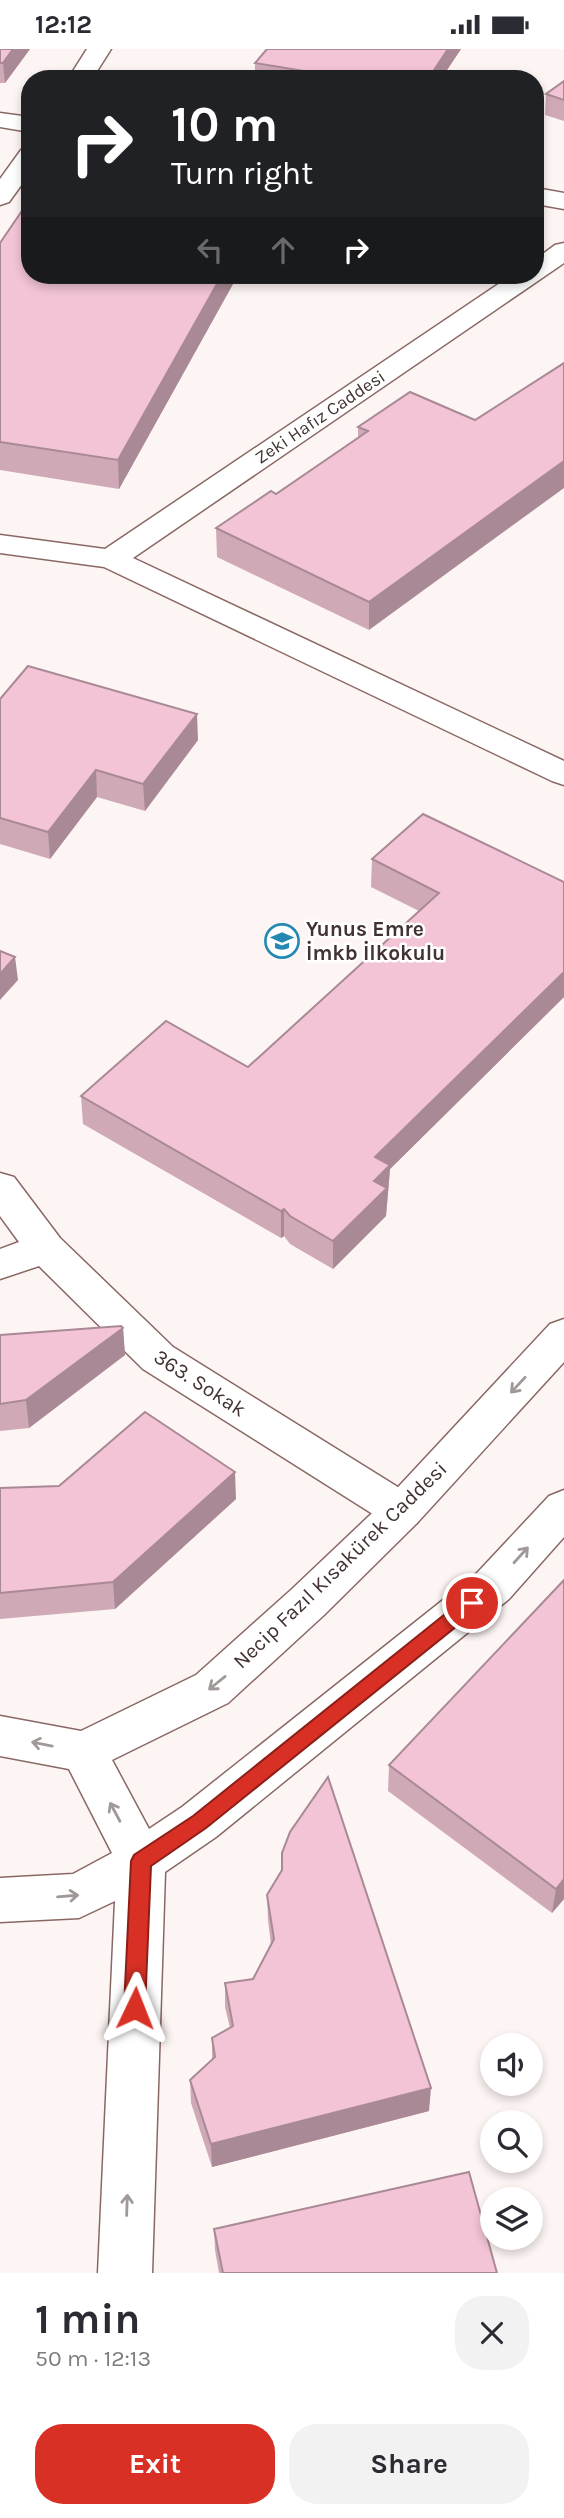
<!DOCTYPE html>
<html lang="en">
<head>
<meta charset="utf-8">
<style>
	body { margin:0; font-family:Karla,sans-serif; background:#f2f2f3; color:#2b2b33; height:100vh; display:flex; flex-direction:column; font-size:26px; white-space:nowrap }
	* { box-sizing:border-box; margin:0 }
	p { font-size:23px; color:#7c7c81 }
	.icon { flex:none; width:38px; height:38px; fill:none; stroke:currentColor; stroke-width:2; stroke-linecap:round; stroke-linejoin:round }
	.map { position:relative; height:2224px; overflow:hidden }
	.details { display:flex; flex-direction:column; background:#fff; flex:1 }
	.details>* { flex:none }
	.guide { position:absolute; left:21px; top:21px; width:523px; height:214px; border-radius:28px; box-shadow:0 4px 10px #0003; background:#202124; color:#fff; overflow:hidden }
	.tools { position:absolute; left:480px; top:1984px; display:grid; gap:14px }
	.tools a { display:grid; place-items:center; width:63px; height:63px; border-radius:50%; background:#fff; box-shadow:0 4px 10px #0003; font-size:35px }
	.pin { position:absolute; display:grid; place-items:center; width:60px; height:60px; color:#fff; margin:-30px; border:4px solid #fff; border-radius:50%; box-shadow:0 2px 7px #0007 }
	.me { position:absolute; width:77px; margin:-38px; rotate:2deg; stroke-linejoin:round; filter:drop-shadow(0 0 5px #0008) }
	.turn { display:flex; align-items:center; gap:24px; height:147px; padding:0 35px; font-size:32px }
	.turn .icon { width:91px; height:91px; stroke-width:2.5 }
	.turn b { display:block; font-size:49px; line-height:60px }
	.lanes { display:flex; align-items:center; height:66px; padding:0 35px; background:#0003; justify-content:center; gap:35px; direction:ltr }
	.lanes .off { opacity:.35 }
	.round { display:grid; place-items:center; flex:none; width:74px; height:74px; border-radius:28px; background:#f2f2f3 }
	.overview { display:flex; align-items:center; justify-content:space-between; height:119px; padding:0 35px }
	h1 { font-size:42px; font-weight:700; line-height:52px }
	.action { display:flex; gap:14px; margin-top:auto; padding:14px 35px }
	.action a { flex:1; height:80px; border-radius:28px; background:#d93025; color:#fff; font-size:28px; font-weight:700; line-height:80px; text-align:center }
	.action a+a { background:#f2f2f3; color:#2b2b33 }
	.status { display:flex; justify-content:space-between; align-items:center; height:49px; padding:0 35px; background:#fff; direction:ltr }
	.status svg { height:19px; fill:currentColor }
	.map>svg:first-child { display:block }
</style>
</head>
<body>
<div class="status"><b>12:12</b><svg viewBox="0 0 49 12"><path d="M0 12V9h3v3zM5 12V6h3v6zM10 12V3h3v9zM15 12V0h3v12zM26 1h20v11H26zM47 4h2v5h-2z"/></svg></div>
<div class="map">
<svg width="564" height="2224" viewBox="0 0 564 2224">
	<rect width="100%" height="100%" fill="#fdf5f4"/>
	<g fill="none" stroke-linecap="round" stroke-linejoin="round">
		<!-- minor casing -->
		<g stroke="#896864" stroke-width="3">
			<g id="minor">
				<path d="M0,64L30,68V83L0,78Z"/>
				<path d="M536,139L564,144V160L536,155Z"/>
				<path d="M564,194V214L133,509L564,712V736L552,732L104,518L0,504V486L105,500L512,226H536V210L555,196Z"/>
				<path d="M0,1124L14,1128L60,1189L173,1298L417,1450L424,1462L417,1474L402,1480L387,1474L143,1320L39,1217L0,1230V1200L19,1193L0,1167Z"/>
			</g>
		</g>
		<!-- major casing -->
		<g stroke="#896864" stroke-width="3">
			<g id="major">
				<path d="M87,0H111L92,30H68Z"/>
				<path d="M30,98V124L9,153L0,156V130L21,101Z"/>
				<path d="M564,1270V1313L417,1474L324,1566L228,1654L112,1711L149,1780L182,1758L477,1524L549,1447L564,1441V1488L509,1550L216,1788L165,1823L152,2224H98L115,1852L79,1869L0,1873V1829L73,1825L112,1804L69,1720L0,1707V1667L81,1682L196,1626L292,1540L387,1450L550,1275Z"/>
			</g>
		</g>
		<!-- minor -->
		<use href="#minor" fill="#fff" fill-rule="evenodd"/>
		<!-- major -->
		<use href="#major" fill="#fff" fill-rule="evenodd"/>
	</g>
	<!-- wall -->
	<g fill="#d0a9b7">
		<path d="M0,0H30L5,34H0Z"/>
		<path d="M461,0L441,30H255V14Z"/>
		<path d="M564,32V72L545,66L546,45Z"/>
		<path d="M0,194L238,226L119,440L0,421Z"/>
		<path d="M421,226H457L447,234Z"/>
		<path d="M410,343L369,581L217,508L216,479L276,445L358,389V378Z"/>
		<path d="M0,650L198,691L145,762L97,748L50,810L0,795Z"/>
		<path d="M372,810L564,833V948L390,1120L386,1167L333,1220L290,1195L284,1187L281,1189L83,1075L81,1047L248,1018L419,862L371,838Z"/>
		<path d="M123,1279L125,1306L29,1379L0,1382V1286Z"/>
		<path d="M0,1439L236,1450L115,1560L0,1570Z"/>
		<path d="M564,1531V1850L552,1864L388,1742L389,1716Z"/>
		<path d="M267,1846L429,2062L212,2118L191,2054L190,2031L212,2010V1989L230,1979L225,1958V1934L253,1930L271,1896L268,1871Z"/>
		<path d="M214,2180L497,2224H219L215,2201Z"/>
	</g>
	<!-- shaded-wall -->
	<g fill="#a98995">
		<path d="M13,0H30L5,34L3,14Z"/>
		<path d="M448,0H461L441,30H428Z"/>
		<path d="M222,226H238L119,440L118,411Z"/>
		<path d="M448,226H457L447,234Z"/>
		<path d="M564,412V439L369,581V553Z"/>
		<path d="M197,665L198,691L145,762L143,735Z"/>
		<path d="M96,721L97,748L50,810L48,783Z"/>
		<path d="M15,908L18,931L0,951V925Z"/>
		<path d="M564,923V948L390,1120L386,1167L333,1220V1192L375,1108Z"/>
		<path d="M284,1160V1187L281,1189V1162Z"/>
		<path d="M123,1279L125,1306L29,1379L26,1351Z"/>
		<path d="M235,1423L236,1450L115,1560L113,1533Z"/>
		<path d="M564,1830V1850L552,1864L556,1840Z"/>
		<path d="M431,2039L429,2062L212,2118L211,2095Z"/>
	</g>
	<!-- building -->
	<g fill="#f2c4d5" stroke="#a98995" stroke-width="2">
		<path d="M0,0H13L3,14H0Z"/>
		<path d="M267,0H448L428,30H352L255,14Z"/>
		<path d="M564,32V51L546,45Z"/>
		<path d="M30,150V226H222L118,411L0,393V194Z"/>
		<path d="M564,314V412L369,553L216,479L271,442L276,445L368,382L358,378L410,343L475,371Z"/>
		<path d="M28,617L197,665L143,735L96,721L48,783L0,769V650Z"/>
		<path d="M423,765L564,833V923L375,1108L390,1116L374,1132L387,1139L333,1192L290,1167L284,1160L281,1162L81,1047L166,972L248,1018L439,844L372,810Z"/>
		<path d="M0,902L15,908L0,925Z"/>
		<path d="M121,1277L123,1279L26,1351L0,1355V1286Z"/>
		<path d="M145,1363L235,1423L113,1533L0,1544V1439L59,1437Z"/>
		<path d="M564,1531V1830L556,1840L389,1716Z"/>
		<path d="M328,1728L431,2039L211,2095L190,2031L215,2008L212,1989L233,1977L225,1934L253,1930L274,1890L267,1846L282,1821V1804L290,1783Z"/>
		<path d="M469,2123L497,2224H223L214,2180Z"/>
	</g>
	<!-- one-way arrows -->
	<defs><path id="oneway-shaft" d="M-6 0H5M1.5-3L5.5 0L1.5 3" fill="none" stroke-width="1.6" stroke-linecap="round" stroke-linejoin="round" transform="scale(1.75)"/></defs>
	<g stroke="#a09998">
		<use href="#oneway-shaft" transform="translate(518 1336) rotate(133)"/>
		<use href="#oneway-shaft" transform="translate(521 1506) rotate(-48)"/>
		<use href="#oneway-shaft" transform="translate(217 1634) rotate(141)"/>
		<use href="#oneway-shaft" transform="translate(42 1695) rotate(-169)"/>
		<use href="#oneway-shaft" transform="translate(115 1763) rotate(-118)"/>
		<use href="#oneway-shaft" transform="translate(68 1847) rotate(-5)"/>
		<use href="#oneway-shaft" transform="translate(127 2156) rotate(-88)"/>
	</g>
	<!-- route -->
	<path fill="#d93025" stroke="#8d1f18" stroke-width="2" d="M472,1546L478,1549L481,1554L478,1560L206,1779L151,1817L145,1959L142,1966L135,1969L127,1966L124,1959L131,1812L134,1806L193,1767L465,1549Z"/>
	<!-- icons -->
	<defs>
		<g id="school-ring" transform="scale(1.75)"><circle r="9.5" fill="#fff" stroke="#2389b2" stroke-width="1.5"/><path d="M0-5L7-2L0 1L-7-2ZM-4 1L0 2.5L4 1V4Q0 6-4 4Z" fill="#2389b2"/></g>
	</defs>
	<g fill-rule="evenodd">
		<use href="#school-ring" x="282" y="892"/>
	</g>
	<g text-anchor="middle" stroke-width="5" stroke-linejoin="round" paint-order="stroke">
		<!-- far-street labels -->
		<g font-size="18" fill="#423332" stroke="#fff">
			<text transform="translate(320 368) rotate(-34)" y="6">Zeki Hafız Caddesi</text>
		</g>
		<!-- poi labels -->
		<g font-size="21" font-weight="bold" fill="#423332" stroke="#fff" text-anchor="start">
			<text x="306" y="887">Yunus Emre<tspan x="306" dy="24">İmkb İlkokulu</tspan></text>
		</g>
		<!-- street labels -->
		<g font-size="21" fill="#423332" stroke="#fff">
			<text transform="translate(200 1334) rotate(33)" y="7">363. Sokak</text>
			<text transform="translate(340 1516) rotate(-44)" y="7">Necip Fazıl Kısakürek Caddesi</text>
		</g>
	</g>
</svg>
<div class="tools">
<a><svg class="icon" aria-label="sound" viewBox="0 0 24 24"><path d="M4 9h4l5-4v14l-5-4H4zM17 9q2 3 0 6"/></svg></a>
<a><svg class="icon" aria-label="search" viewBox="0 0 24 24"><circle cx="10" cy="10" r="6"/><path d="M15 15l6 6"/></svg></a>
<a><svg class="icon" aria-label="layers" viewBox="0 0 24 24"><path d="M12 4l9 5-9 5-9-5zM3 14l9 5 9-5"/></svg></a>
</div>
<div class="pin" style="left:472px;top:1554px;background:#d93025"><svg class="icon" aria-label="arrive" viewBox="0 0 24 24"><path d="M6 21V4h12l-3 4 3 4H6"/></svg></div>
<svg class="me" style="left:135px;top:1959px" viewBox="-20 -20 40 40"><path d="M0-17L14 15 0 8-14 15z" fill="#d93025" stroke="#fff" stroke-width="4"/></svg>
<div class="guide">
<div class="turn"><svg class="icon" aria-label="right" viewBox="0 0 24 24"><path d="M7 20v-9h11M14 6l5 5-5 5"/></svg><div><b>10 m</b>Turn right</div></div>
<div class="lanes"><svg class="icon off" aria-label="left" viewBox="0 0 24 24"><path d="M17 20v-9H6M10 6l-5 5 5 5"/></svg><svg class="icon off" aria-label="ahead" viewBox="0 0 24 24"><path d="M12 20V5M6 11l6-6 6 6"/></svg><svg class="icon" aria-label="right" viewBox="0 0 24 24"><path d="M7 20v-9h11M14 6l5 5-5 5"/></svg></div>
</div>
</div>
<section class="details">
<div class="overview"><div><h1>1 min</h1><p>50 m · 12:13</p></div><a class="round"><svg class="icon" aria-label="close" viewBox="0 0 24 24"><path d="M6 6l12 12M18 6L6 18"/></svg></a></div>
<div class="action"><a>Exit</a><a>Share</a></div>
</section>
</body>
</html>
